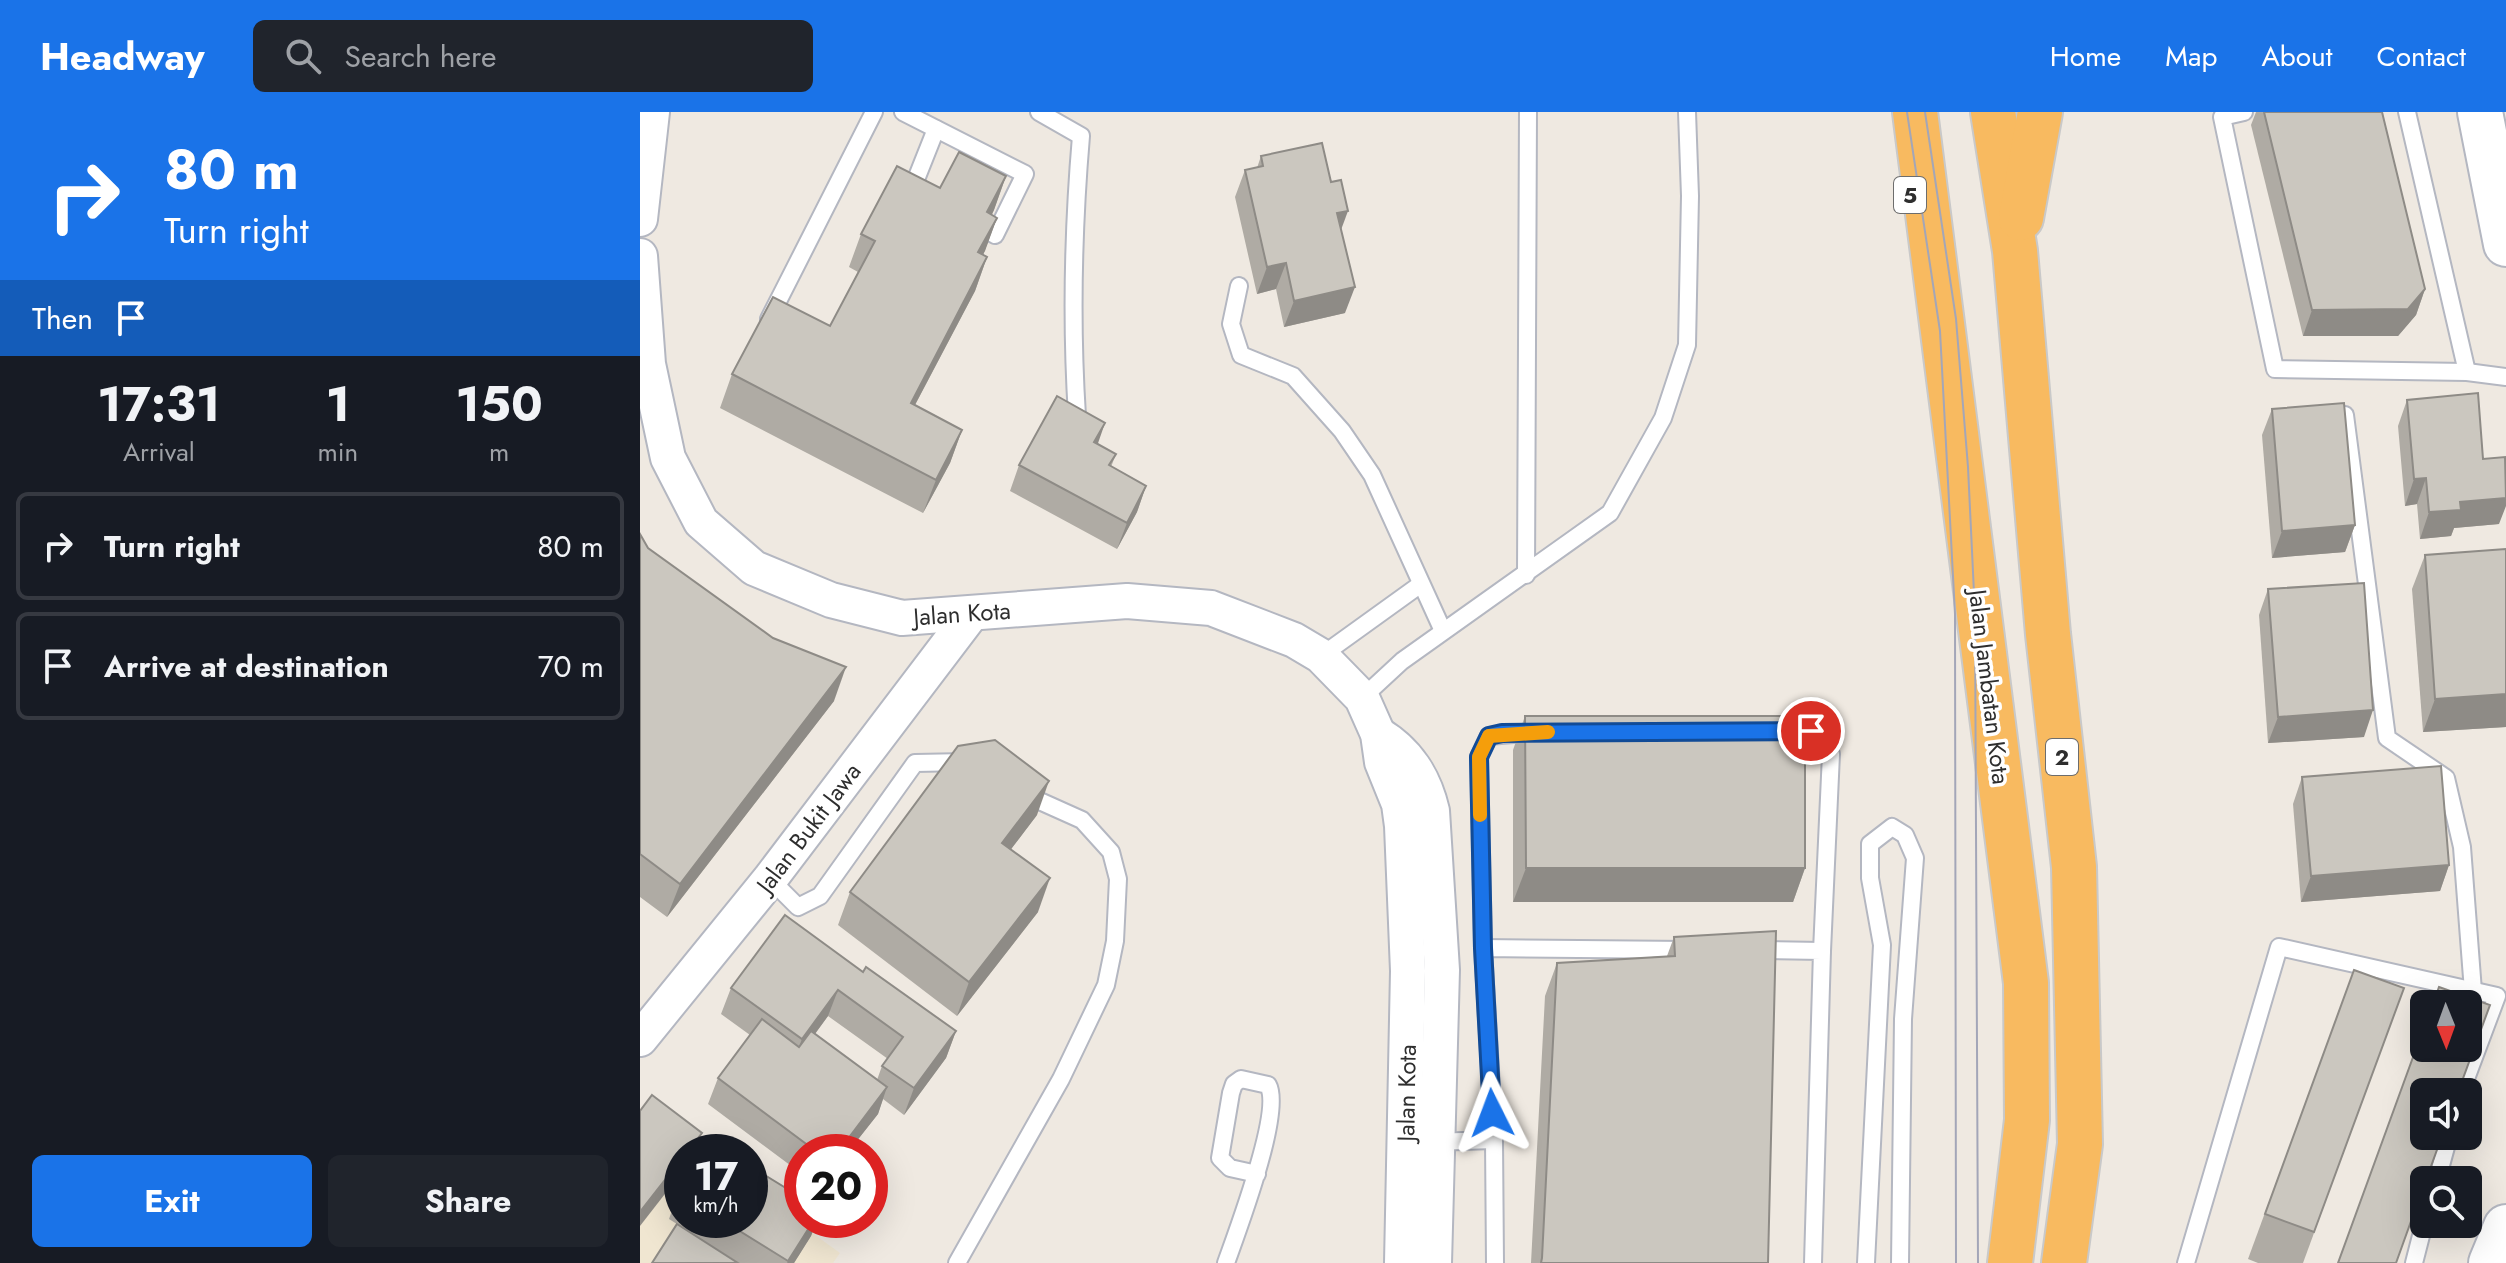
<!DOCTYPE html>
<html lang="en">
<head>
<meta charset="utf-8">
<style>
	body { margin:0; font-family:Jost,sans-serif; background:#20242c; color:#f1f3f6; height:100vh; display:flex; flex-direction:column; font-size:30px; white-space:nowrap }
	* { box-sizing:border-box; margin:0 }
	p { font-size:26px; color:#9ea1a6 }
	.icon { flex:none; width:44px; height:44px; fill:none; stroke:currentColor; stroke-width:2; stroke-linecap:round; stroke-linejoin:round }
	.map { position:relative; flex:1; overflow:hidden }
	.side { display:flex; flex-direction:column; background:#171b24; width:640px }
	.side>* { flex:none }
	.hud { background:#1a73e8; color:#fff; overflow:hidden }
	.needle { width:52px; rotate:179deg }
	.tools { position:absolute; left:1770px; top:878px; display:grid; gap:16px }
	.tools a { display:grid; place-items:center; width:72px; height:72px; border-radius:12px; background:#171b24; box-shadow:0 8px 32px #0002; font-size:40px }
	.speed { position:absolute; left:24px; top:1022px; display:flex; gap:16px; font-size:40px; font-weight:700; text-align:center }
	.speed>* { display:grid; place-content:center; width:104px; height:104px; border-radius:50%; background:#171b24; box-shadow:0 8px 32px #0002; line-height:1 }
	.speed small { font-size:20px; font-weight:400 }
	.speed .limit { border:12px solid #d22; background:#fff; color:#111 }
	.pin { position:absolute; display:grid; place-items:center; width:68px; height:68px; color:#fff; margin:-34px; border:4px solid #fff; border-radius:50%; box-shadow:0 2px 8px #0007 }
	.me { position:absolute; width:88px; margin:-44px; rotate:357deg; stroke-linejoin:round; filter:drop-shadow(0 0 6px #0008) }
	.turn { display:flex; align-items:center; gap:28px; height:168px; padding:0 32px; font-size:36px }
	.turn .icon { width:104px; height:104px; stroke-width:2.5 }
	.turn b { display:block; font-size:56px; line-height:68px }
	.then { display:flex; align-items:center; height:76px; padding:0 32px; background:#0003; gap:16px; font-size:30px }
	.eta { display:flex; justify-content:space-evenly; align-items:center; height:136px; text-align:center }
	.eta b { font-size:48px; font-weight:700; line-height:56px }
	.button { display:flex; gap:16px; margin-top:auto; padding:16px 32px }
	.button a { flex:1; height:92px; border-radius:12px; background:#1a73e8; color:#fff; font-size:32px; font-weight:700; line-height:92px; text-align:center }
	.button a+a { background:#20242c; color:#f1f3f6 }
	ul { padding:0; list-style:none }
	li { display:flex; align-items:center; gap:24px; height:108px; margin:0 16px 12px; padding:0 16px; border:4px solid #363941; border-radius:12px }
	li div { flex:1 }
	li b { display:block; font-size:30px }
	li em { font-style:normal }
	header { display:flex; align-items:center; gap:48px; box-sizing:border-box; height:112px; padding:0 40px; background:#1a73e8; color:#fff }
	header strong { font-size:38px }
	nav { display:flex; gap:44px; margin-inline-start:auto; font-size:28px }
	.search { width:560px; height:72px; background:#20242c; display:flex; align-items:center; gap:20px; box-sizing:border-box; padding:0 28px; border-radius:12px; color:#9ea1a6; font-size:30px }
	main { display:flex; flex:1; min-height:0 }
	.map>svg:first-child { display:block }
</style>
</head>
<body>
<header>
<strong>Headway</strong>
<div class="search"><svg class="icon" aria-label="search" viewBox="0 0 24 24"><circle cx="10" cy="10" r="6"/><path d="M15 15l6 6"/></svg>Search here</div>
<nav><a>Home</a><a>Map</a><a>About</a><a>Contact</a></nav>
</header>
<main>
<section class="side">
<div class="hud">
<div class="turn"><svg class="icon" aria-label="right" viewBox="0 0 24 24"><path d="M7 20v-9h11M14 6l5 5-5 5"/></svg><div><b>80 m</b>Turn right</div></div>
<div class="then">Then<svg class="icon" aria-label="arrive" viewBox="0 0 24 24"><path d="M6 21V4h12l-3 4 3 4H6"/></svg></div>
</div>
<div class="eta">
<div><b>17:31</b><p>Arrival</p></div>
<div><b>1</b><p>min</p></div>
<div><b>150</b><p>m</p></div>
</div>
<ul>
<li><svg class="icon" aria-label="right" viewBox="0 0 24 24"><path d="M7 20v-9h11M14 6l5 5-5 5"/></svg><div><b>Turn right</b></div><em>80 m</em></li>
<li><svg class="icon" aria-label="arrive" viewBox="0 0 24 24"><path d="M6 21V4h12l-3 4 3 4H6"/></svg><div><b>Arrive at destination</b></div><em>70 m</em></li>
</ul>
<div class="button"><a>Exit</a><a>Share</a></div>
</section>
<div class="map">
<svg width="1866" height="1151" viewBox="0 0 1866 1151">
	<rect width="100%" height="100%" fill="#efe9e1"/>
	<!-- education -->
	<path fill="#f0e6d1" d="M0,996L61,1040H42V1108H110V1076L200,1141L193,1151H0Z"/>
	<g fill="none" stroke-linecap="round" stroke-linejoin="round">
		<!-- service casing -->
		<g stroke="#b4b7c1" stroke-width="20">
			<g id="service">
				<path d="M263,0L385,62L355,123L334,112"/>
				<path d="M399,0L441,24C433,118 431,210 437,304"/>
				<path d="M1604,0L1582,5L1635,257L1827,260L1866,265"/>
				<path d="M1767,0L1827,260"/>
				<path d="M271,80L296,17"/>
				<path d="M599,174L591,212L601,243L653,264L702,319L732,363L803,519"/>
				<path d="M129,207L234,0"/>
				<path d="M1705,303L1747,626L1806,666L1822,735L1833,879"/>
				<path d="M886,463L888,0"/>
				<path d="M681,544L781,472"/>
				<path d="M722,586L762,549L970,401L1023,306L1047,233L1050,84L1047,0"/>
				<path d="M1146,619C1169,619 1181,619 1191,642L1182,839"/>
				<path d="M130,767L158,795L180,784L275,651L326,650"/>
				<path d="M843,836L839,645L849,624L899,620"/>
				<path d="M1116,838L1182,839L1173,1151"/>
				<path d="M792,1030L854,1028"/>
				<path d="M1797,1068L1809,1024"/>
				<path d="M317,1151L421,967L466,873L475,829L478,767L471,740L442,708L384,682"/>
				<path d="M586,1151C597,1120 643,999 628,973L601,967L594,972L591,981L580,1046L590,1056L617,1062"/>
				<path d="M855,1151L854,1028L843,836L1048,838"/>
				<path d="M1226,1151L1242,833L1230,766V732L1252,715L1265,723L1275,746L1263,907L1260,1151"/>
				<path d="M1546,1151L1639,835L1857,884L1821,980"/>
				<path d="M1774,1151L1784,1112"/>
			</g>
		</g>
		<!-- minor casing -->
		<g stroke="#b4b7c1" stroke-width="38">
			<g id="minor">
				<path d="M0,107L12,0"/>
				<path d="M0,144L8,252L28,346L61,410L114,456L191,488L262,506L487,489L571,496L654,528L681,544L722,586L738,622L742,650L759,692L762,714L768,859L762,1151"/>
				<path d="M738,622C768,640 784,665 792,699L802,858L794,1151"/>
				<path d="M0,927L130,767L332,501"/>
			</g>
		</g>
		<!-- secondary casing -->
		<g stroke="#b4b7c1" stroke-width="48">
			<g id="secondary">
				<path d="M1840,0L1866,132"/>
				<path d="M1851,1151L1866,1115"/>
			</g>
		</g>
		<!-- trunk casing -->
		<g stroke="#c9c9c9" stroke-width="48">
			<g id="trunk">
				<path d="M1275,0L1386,871L1387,1008L1370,1151"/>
				<path d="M1353,0L1375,139L1408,522L1434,755L1440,1032L1424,1151"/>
				<path d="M1381,106L1400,0"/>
			</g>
		</g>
		<!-- service -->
		<use href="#service" stroke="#fff" stroke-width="16"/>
		<!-- minor -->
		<use href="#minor" stroke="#fff" stroke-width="34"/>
		<!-- secondary -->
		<use href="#secondary" stroke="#fff" stroke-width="44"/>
		<!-- trunk -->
		<use href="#trunk" stroke="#f8ba60" stroke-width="44"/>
		<!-- tram -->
		<g stroke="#a3a6b8" stroke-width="2">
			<path d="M1267,0L1300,219L1315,502L1316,1151"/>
			<path d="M1285,0L1316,207L1328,355L1335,502L1338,1151"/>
		</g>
	</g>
	<!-- wall -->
	<g fill="#afaba4" fill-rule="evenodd">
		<path d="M1616,0H1742L1785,177L1776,203L1758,224H1663L1611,13Z"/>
		<path d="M621,44L701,117L705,201L644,215L636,177L617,182L595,85L605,58L617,56Z"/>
		<path d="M366,64L352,103L357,106L343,143L347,145L335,179L275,293L322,318L310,351L283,401L80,296L92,262L190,214L218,160L209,155L221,122Z"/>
		<path d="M1767,288L1843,347L1859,412L1814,416L1811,424L1780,427L1777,392L1765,394L1758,314Z"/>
		<path d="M1632,297L1715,413L1705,440L1632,446L1622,323Z"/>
		<path d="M476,342L471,355L506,374L497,400L477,437L370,379L379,353Z"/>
		<path d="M0,422L8,436L194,589L27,805L0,785Z"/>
		<path d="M1866,437V615L1783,620L1772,477L1785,443Z"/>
		<path d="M1628,477L1724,625L1628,631L1619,503Z"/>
		<path d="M885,604L1165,756L1153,790H873V638Z"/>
		<path d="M1662,665L1809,753L1800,779L1661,790L1653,692Z"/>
		<path d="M397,703L371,737L398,800L317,904L198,813L210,780Z"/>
		<path d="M1034,825L1128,1151H891L905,884L917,851L1027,844Z"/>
		<path d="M1714,858L1764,876L1663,1151H1618L1608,1147Z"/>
		<path d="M223,860L316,919L306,946L264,1003L243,987L238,1002L208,1040H162V1062L68,992L78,966L110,923L81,902L91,876ZM188,904L248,947L242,954L237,968L175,922Z"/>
		<path d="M42,1075V1108H177L171,1124L154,1151H99L29,1107L38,1081Z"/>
	</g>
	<!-- shaded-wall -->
	<g fill="#8e8b86">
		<path d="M366,64L354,98L335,134L347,100Z"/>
		<path d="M708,99L698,126L697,101Z"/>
		<path d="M357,106L345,139L326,174L338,140Z"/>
		<path d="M347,145L335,179L258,325L271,291Z"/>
		<path d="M646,151L636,177L617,182L627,155Z"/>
		<path d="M715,175L705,201L644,215L654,189Z"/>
		<path d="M1785,177L1776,203L1758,224H1663L1672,198Z"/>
		<path d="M465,311L456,337L454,330Z"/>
		<path d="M322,318L310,351L283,401L296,368Z"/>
		<path d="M1786,366L1777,392L1765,394L1774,367Z"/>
		<path d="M506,374L497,400L477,437L487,411Z"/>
		<path d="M1866,386V394L1859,412L1814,416L1811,424L1780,427L1789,400L1820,390Z"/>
		<path d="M1715,413L1705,440L1632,446L1642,419Z"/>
		<path d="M206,555L194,589L27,805L40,772Z"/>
		<path d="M1866,582V615L1783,620L1795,587Z"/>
		<path d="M1733,598L1724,625L1628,631L1638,605Z"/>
		<path d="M409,669L397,703L350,765L362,731Z"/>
		<path d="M1809,753L1800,779L1661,790L1671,764Z"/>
		<path d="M886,756H1165L1153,790H873Z"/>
		<path d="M410,766L398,800L317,904L329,870Z"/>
		<path d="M198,878L188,904L152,953L162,927Z"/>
		<path d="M316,919L306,946L264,1003L274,976Z"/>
		<path d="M247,975L238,1002L208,1040H198Z"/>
		<path d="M62,1021L55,1040H47Z"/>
		<path d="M42,1046V1060L0,1114V1100Z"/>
		<path d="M174,1108H177L171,1124L154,1151H147Z"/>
	</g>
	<!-- building -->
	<g fill="#cbc7bf" stroke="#8e8b86" stroke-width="2">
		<path d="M1624,0H1742L1785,177L1768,197L1672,198Z"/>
		<path d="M682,31L691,70L701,68L708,99L697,101L715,175L654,189L646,151L627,155L605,58L623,54L621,44Z"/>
		<path d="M319,40L366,64L347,100L357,106L338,140L347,145L271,291L322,318L296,368L92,262L133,185L190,214L235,129L221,122L257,54L300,76Z"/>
		<path d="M1838,281L1843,347L1865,345L1866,386L1820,390L1821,398L1789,400L1786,366L1774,367L1767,288Z"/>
		<path d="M417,284L465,311L454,330L476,342L469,353L506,374L487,411L379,353Z"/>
		<path d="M1704,291L1715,413L1642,419L1632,297Z"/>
		<path d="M0,422L8,436L133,526L206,555L40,772L0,742Z"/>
		<path d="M1866,437V582L1795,587L1785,443Z"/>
		<path d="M1724,471L1733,598L1638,605L1628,477Z"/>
		<path d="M885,604H1165V756H886Z"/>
		<path d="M355,628L409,669L362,731L410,766L329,870L210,780L318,634Z"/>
		<path d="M1801,654L1809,753L1671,764L1662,665Z"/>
		<path d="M145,803L223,860L226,855L316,919L274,976L242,954L263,925L198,878L162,927L91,876Z"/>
		<path d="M1136,819L1128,1151H901L902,1146L917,851L1035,844L1034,825Z"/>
		<path d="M1714,858L1764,876L1674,1120L1625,1102Z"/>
		<path d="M1799,875L1850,893L1818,980H1784V1024H1802L1786,1068H1784V1073L1756,1151H1698L1784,915V936H1828V892H1793Z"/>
		<path d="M122,907L159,935L171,919L247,975L198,1040H177L78,966Z"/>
		<path d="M12,983L62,1021L47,1040H42V1046L0,1100V999Z"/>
		<path d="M71,1029L88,1040H64Z"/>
		<path d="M110,1054L162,1086V1108H174L148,1149L82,1108H110Z"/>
		<path d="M37,1112L98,1151H12Z"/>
	</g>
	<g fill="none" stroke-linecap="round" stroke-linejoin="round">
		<!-- route casing -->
		<g stroke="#114b97" stroke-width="20">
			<path id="route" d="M852,1001L843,836L839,645L849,624L862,621L1171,619"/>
		</g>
		<!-- route -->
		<use href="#route" stroke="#1a73e8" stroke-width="14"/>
		<!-- slow -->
		<path stroke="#f59e0b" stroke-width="14" d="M840,703L839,645L849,624L908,620"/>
	</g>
	<g text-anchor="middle" stroke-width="7" stroke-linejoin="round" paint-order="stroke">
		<!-- shield labels -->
		<g fill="#fff" stroke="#6d6d6d" stroke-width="2">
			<rect x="1254" y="65" width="32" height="36" rx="6"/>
			<rect x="1406" y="627" width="32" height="36" rx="6"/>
		</g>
		<g font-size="22" font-weight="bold" fill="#2e2e2e">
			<text x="1270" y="91">5</text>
			<text x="1422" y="653">2</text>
		</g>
		<!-- street labels -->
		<g font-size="24" fill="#2e2e2e" stroke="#fff">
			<text transform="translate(322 502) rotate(-4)" y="8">Jalan Kota</text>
			<text transform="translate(1349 575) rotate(83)" y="8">Jalan Jambatan Kota</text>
			<text transform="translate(169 716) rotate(-53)" y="8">Jalan Bukit Jawa</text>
			<text transform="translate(767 981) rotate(-89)" y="8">Jalan Kota</text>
		</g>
	</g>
</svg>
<div class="tools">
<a><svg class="needle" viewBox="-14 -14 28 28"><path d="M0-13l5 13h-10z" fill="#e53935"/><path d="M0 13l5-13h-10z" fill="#9ea1a6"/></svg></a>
<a><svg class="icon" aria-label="sound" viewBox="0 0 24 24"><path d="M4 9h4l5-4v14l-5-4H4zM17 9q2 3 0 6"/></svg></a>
<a><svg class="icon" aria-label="search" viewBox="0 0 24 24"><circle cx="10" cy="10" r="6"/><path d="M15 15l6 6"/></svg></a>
</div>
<div class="speed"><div>17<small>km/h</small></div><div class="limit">20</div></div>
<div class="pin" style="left:1171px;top:619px;background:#d93025"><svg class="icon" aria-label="arrive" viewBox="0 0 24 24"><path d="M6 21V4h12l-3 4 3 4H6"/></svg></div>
<svg class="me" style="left:852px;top:1001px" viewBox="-20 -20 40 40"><path d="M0-17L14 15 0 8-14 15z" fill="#1a73e8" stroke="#fff" stroke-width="4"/></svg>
</div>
</main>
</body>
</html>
